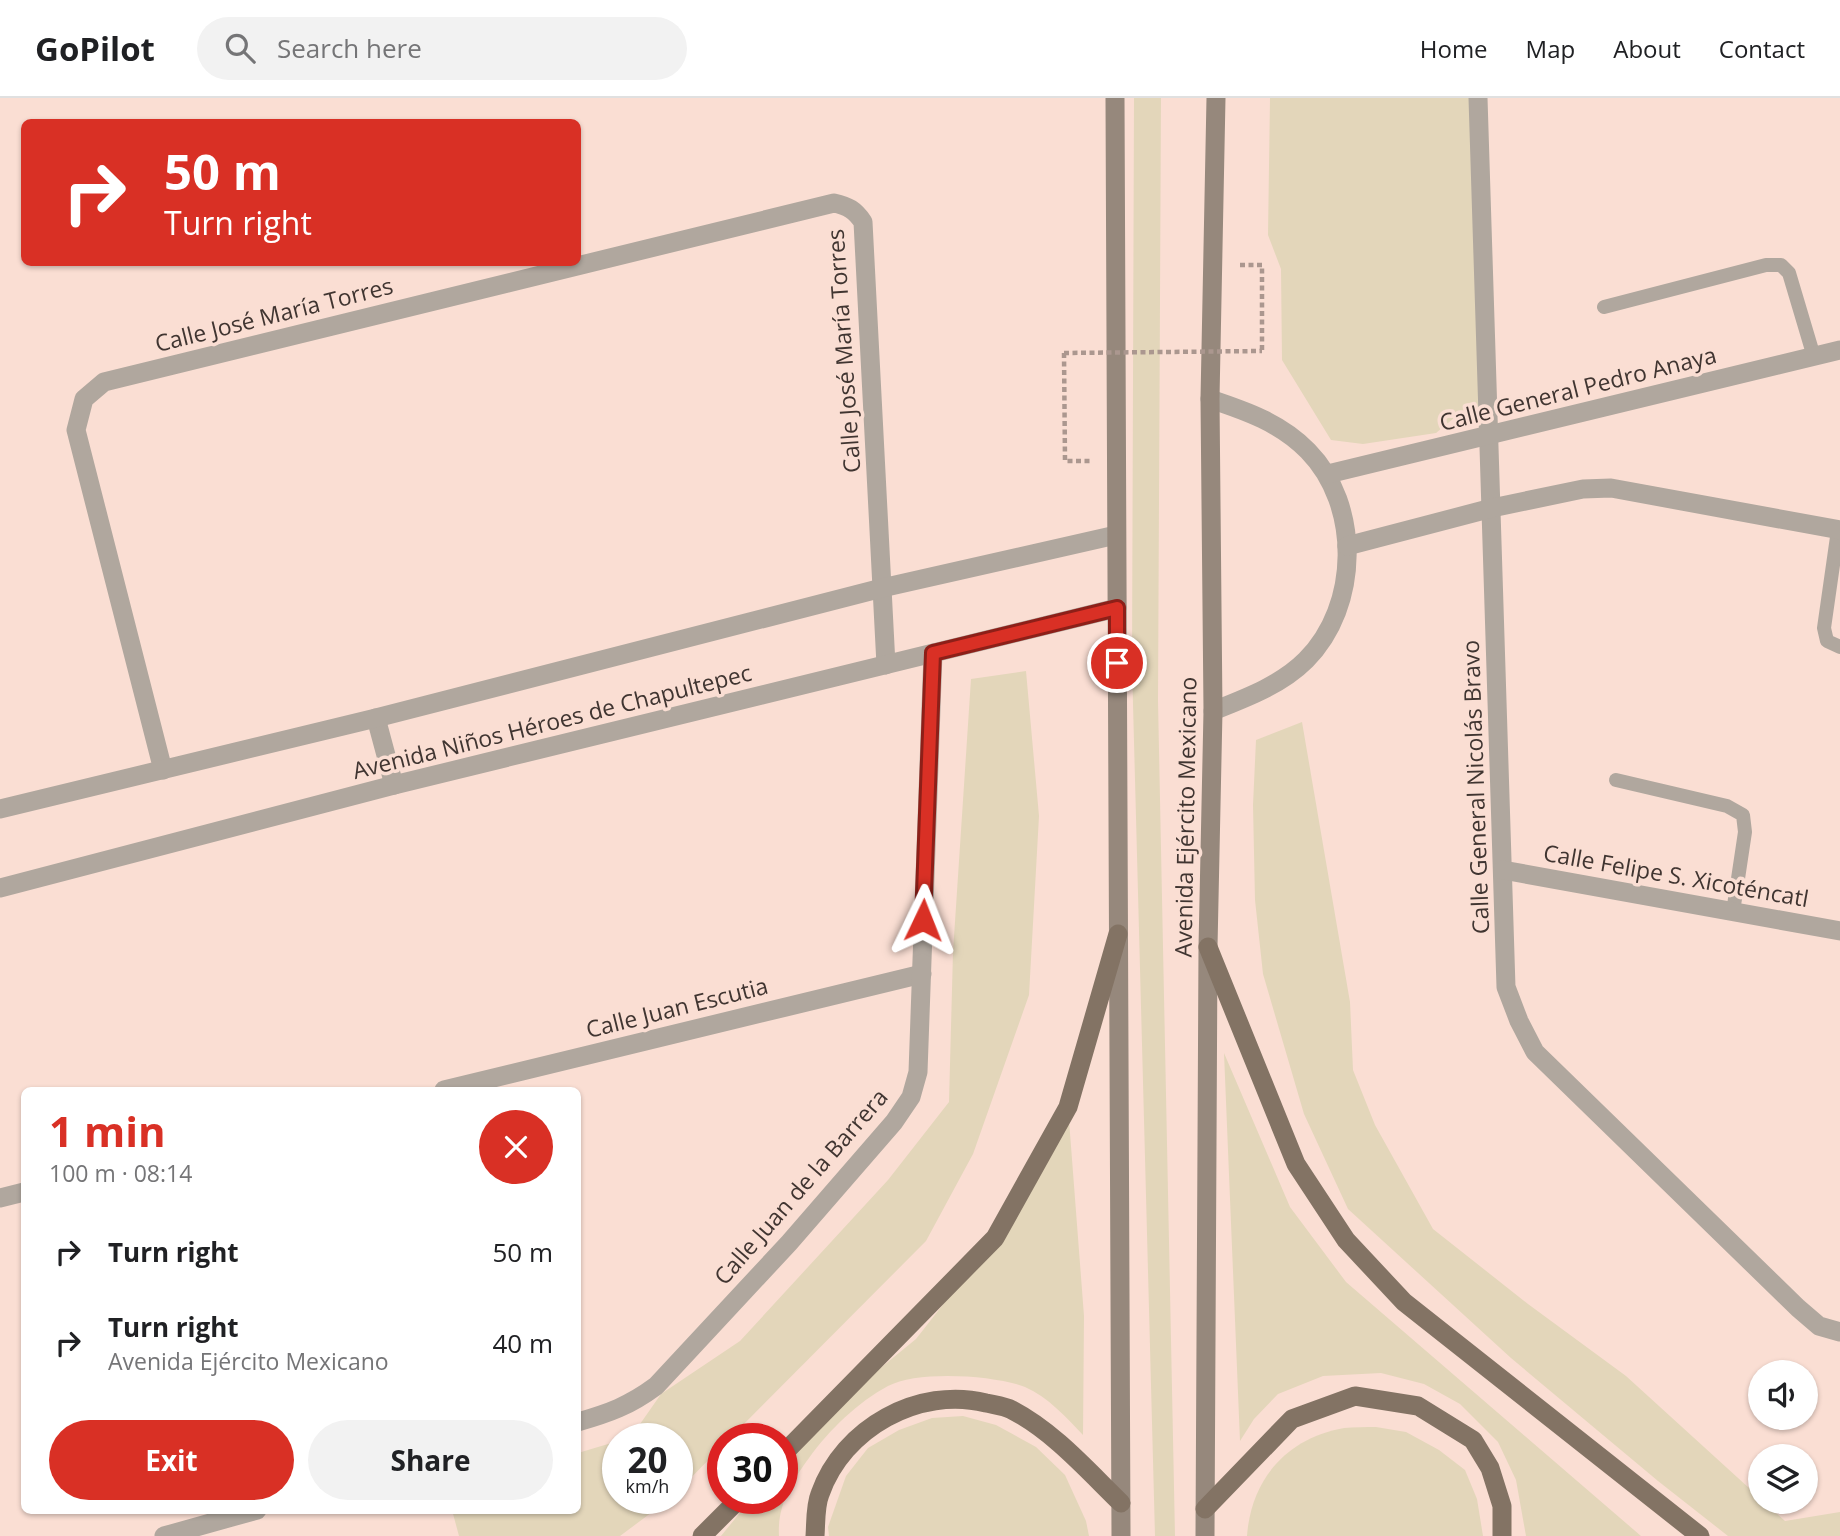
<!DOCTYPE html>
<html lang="en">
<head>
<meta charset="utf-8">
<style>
	body { margin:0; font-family:"Open Sans",sans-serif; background:#f2f2f2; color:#202124; height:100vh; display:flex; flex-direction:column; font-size:26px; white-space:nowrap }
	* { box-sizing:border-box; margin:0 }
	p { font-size:23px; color:#757577 }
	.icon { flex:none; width:38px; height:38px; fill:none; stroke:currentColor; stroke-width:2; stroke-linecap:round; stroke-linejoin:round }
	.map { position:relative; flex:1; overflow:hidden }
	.details { position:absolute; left:21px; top:989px; width:560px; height:427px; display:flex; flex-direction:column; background:#fff; border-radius:10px; box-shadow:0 2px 5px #0004 }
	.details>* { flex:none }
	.banner { position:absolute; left:21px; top:21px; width:560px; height:147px; border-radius:10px; box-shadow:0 2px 5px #0004; background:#d93025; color:#fff; overflow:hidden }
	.buttons { position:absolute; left:1748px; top:1262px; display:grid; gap:14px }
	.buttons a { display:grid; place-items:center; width:70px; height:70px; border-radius:50%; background:#fff; box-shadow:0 2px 5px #0004; font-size:35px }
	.speed { position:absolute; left:602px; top:1325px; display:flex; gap:14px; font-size:35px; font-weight:700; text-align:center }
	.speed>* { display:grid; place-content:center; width:91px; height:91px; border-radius:50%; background:#fff; box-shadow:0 2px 5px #0004; line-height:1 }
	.speed small { font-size:18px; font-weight:400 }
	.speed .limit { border:10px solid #d22; background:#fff; color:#111 }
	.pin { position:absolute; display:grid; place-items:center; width:60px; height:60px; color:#fff; margin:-30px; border:4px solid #fff; border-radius:50%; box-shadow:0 2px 7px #0007 }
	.me { position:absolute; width:77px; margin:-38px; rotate:2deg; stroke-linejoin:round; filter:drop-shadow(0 0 5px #0008) }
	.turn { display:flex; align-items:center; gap:24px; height:147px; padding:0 28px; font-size:32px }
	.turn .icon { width:91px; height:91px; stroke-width:2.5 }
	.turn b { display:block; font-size:49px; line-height:60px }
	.round { display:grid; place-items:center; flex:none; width:74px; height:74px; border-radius:37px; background:#f2f2f2 }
	.summary { display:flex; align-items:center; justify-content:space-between; height:119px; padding:0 28px }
	h1 { font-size:42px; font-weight:700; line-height:52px; color:#d93025 }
	.cta { display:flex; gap:14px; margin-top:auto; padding:14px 28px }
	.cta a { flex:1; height:80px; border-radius:42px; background:#d93025; color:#fff; font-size:28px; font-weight:700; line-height:80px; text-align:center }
	.cta a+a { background:#f2f2f2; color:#202124 }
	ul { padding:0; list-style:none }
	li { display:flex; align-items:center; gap:21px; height:91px; padding:0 28px }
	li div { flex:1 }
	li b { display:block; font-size:26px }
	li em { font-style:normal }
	header { display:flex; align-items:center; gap:42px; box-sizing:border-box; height:98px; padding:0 35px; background:#fff; border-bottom:2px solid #e0e0e0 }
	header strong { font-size:33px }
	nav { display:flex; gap:38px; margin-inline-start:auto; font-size:24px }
	.search { width:490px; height:63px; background:#f2f2f2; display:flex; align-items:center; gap:18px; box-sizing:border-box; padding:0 24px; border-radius:38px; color:#757577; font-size:26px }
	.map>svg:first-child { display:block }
</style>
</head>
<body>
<header>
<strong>GoPilot</strong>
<div class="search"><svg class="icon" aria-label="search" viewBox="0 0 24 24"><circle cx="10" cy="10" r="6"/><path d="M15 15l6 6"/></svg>Search here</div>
<nav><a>Home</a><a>Map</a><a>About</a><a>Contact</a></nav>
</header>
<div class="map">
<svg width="1840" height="1438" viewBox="0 0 1840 1438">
	<rect width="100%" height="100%" fill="#faded3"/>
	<!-- green -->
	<g fill="#e3d6ba">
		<path d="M1134,0H1161L1158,603L1175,1438H1155L1132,568Z"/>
		<path d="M1270,0H1483L1492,310L1460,315L1436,335L1363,346L1331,342L1282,262L1281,171L1268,137Z"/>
		<path d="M1026,573L1039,718L1029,897L973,1056L926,1143L730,1340H723V1347L677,1394V1340H627L631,1339L661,1296L740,1243L888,1082L949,1004L953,854L971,581Z"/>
		<path d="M1302,624L1350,904L1353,972L1375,1027L1433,1131L1528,1206L1626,1278L1760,1400V1404H1764L1785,1423L1840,1414V1438H1728L1658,1383L1511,1260L1348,1111L1304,1016L1263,876L1255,802L1253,707L1256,642Z"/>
		<path d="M1224,955L1290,1109L1346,1184L1641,1438H1526L1516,1382L1498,1344L1460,1306L1424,1286L1381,1275L1323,1278L1278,1296L1254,1321L1240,1343Z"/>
		<path d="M1068,1009L1084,1218L1083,1337C1067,1320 1048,1299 1025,1289C995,1277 917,1272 888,1288C858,1304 829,1332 809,1360C792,1383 777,1408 779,1438H721L752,1400H782V1363L812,1326L916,1241L995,1140Z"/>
		<path d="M963,1318L996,1327L1036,1349L1065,1377L1086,1423L1089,1438H829L828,1429L846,1378L868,1350L899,1332L932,1320Z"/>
		<path d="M1376,1329L1406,1334L1439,1352L1465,1372L1477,1401L1483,1438H1247C1251,1381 1287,1340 1344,1330C1354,1329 1366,1329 1376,1329Z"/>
		<path d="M618,1343V1400H671L620,1438H459L452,1412H578V1355Z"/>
	</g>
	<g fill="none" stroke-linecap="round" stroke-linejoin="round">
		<!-- path -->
		<g stroke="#ab978f" stroke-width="4.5" stroke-dasharray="5 3.5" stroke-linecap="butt">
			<path d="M1240,167H1262V253"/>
			<path d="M1064,255L1065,363H1091"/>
		</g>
		<!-- service -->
		<g stroke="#b0a79e" stroke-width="14">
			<path d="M1604,209L1766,167H1781L1789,175L1814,259"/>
			<path d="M1838,432L1824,530L1827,543L1840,549"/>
			<path d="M1616,682L1727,708L1743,717L1745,734L1733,814"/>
		</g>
		<!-- minor -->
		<g stroke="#b0a79e" stroke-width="19">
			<path d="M1478,0L1506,889L1519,923L1535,954L1798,1210L1819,1228L1840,1234"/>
			<path d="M1210,301C1246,313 1281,325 1308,353C1361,407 1360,508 1306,562C1281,587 1246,600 1213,613"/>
			<path d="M1328,376L1840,252"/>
			<path d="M1347,448L1492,410L1583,391L1611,390L1840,432"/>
			<path d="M376,620L394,687"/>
			<path d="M163,672L76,332L84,301L104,284L834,105C848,108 855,112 863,124L886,567"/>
			<path d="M0,711L376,620L882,490L1116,437"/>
			<path d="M1503,772L1840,833"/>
			<path d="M0,790L394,687L1117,510"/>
			<path d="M444,992L922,876"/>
			<path d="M0,1100L24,1094"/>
			<path d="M578,1324C609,1315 629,1308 656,1288L789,1145L894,1024L911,999L918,974L933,555"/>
			<path d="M164,1438L257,1412"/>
		</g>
		<!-- secondary -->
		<g stroke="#96887c" stroke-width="19">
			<path d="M1115,0L1121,1438"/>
			<path d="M1205,1438L1208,849L1213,613L1210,301L1216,0"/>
		</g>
		<!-- primary -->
		<g stroke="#837364" stroke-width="19">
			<path d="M1208,849L1296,1066L1346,1142L1404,1204L1700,1438"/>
			<path d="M782,1357L995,1140L1068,1009L1118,836"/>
			<path d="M1205,1411L1292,1321L1355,1298L1418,1308L1473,1342L1490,1370L1502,1408V1438"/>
			<path d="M702,1438L740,1400"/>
			<path d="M815,1438C816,1425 815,1408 820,1396C843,1330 919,1288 986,1305C995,1307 1005,1308 1012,1312C1054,1334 1087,1372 1121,1405"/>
		</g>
		<!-- path-bridge -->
		<path stroke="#ab978f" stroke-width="4.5" stroke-dasharray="5 3.5" stroke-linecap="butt" d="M1064,255L1262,253"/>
	</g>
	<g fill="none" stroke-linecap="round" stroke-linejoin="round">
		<!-- route casing -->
		<g stroke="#8d1f18" stroke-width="18">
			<path id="route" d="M923,822L933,555L1117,510V565"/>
		</g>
		<!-- route -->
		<use href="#route" stroke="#d93025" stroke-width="12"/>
	</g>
	<g text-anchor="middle" stroke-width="7" stroke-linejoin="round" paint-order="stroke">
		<!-- street labels -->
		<g font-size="23" fill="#403531" stroke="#faded3">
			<text transform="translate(274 217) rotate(-14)" y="8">Calle José María Torres</text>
			<text transform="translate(844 253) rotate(-94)" y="8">Calle José María Torres</text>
			<text transform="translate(1578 291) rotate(-14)" y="8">Calle General Pedro Anaya</text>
			<text transform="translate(552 624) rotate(-14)" y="8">Avenida Niños Héroes de Chapultepec</text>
			<text transform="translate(1476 689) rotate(-92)" y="8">Calle General Nicolás Bravo</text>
			<text transform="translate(1186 719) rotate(-89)" y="8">Avenida Ejército Mexicano</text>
			<text transform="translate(1676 778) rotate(10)" y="8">Calle Felipe S. Xicoténcatl</text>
			<text transform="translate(677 910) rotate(-14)" y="8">Calle Juan Escutia</text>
			<text transform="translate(801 1089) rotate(-49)" y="8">Calle Juan de la Barrera</text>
		</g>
	</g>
</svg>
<div class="buttons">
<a><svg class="icon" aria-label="sound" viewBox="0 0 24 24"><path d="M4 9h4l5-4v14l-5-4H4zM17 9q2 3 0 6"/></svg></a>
<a><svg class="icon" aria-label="layers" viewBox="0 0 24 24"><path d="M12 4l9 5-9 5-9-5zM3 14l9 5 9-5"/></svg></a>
</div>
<div class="speed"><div>20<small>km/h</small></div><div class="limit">30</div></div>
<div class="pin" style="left:1117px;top:565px;background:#d93025"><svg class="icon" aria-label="arrive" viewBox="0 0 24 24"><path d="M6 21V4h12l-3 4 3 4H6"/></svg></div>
<svg class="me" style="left:923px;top:822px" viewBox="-20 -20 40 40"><path d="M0-17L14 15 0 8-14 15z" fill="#d93025" stroke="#fff" stroke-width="4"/></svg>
<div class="banner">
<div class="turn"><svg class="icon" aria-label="right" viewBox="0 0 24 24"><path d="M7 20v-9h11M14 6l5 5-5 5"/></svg><div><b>50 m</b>Turn right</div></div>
</div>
<section class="details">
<div class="summary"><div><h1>1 min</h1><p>100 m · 08:14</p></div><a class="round" style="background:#d93025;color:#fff"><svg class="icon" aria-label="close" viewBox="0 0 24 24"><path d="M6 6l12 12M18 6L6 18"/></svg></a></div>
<ul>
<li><svg class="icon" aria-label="right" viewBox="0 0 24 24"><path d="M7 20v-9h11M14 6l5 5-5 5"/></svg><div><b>Turn right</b></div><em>50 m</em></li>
<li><svg class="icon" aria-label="right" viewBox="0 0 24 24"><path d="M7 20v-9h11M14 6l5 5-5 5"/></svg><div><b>Turn right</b><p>Avenida Ejército Mexicano</p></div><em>40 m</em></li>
</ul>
<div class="cta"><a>Exit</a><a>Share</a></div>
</section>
</div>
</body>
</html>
